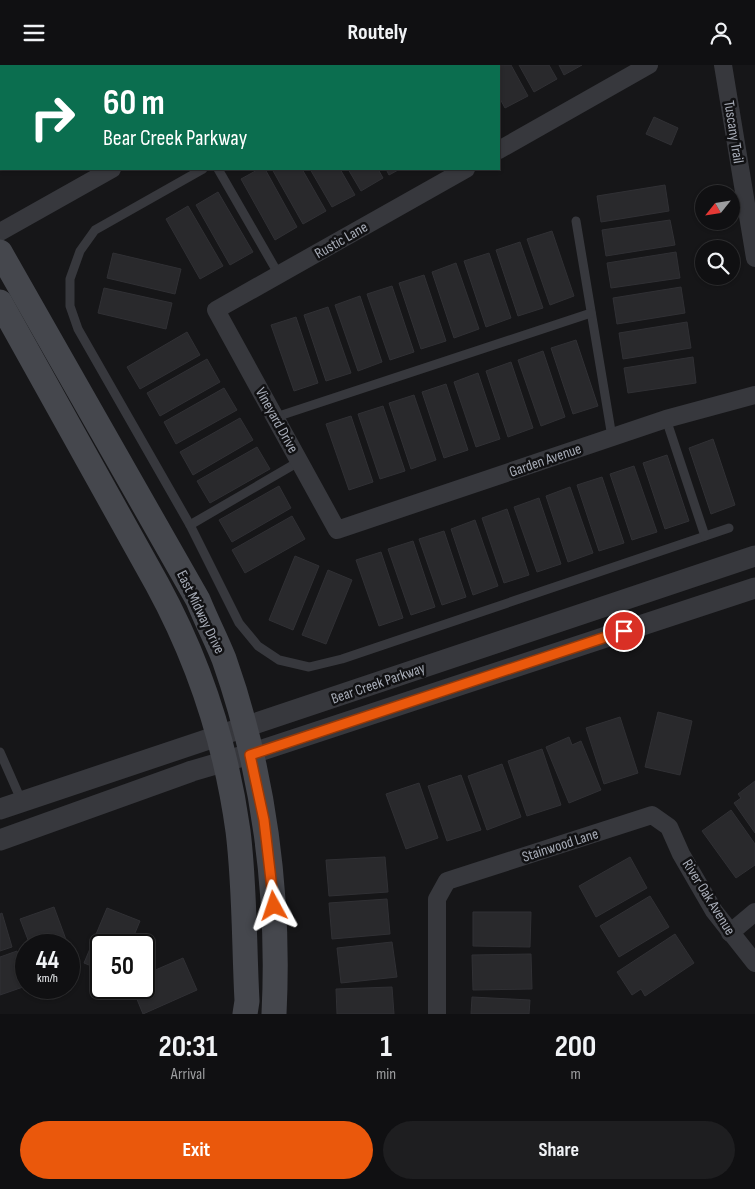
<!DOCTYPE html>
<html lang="en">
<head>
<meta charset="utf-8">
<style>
	body { margin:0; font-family:"Sofia Sans Condensed",sans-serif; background:#1e1e20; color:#f1f3f6; height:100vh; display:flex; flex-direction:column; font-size:19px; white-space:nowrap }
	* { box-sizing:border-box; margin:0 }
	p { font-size:16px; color:#9c9d9f }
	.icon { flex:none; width:28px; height:28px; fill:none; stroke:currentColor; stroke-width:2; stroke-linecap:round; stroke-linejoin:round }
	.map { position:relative; height:949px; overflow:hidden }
	.details { display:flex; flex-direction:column; background:#101012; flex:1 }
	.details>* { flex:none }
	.top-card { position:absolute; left:0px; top:0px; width:500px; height:105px; box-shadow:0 1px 4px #0004,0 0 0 1px #303032; background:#0b6e4f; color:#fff; overflow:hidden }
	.needle { width:32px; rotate:240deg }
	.buttons { position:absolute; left:695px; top:120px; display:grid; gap:10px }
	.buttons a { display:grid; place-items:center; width:45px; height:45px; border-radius:50%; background:#101012; box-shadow:0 1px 4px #0004,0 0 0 1px #303032; font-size:25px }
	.speed { position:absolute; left:15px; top:869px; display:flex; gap:10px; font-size:25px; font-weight:700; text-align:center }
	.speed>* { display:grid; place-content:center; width:65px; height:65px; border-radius:50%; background:#101012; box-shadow:0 1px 4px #0004,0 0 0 1px #303032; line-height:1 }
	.speed small { font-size:12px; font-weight:400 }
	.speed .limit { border:2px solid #111; border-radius:8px; background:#fff; color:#111 }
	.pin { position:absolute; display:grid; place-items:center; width:42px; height:42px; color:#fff; margin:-21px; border:2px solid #fff; border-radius:50%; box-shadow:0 1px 5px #0007 }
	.me { position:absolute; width:55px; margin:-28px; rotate:355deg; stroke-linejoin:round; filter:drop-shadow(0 0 4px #0008) }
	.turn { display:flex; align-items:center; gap:18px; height:105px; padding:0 20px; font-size:22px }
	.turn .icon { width:65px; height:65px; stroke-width:2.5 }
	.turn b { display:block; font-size:35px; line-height:42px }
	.eta { display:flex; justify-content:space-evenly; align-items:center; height:85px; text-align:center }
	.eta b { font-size:30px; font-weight:700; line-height:35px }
	.cta { display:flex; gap:10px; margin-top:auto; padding:10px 20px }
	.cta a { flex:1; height:58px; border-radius:30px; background:#ea580c; color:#fff; font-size:20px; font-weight:700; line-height:58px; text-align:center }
	.cta a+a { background:#1e1e20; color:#f1f3f6 }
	header { display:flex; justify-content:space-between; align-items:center; height:65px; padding:0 20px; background:#101012; font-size:22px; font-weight:700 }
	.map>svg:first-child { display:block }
</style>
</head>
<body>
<header><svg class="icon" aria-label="menu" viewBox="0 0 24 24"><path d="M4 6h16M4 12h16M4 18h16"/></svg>Routely<svg class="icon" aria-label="person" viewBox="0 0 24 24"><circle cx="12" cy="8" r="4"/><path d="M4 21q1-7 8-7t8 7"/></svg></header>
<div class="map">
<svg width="755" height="949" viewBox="0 0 755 949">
	<rect width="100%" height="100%" fill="#161618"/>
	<!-- green -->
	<path fill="#1c231d" d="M0,0H200L1,1L0,103Z"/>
	<!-- building -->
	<g fill="#29292c" stroke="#303034">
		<rect x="443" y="0" width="30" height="1"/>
		<path d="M481,0H511L528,31L505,43L499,32V1Z"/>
		<path d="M519,0H549L557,14L534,27Z"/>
		<path d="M559,0H582L564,10Z"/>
		<path d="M654,52L678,63L671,80L646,69Z"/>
		<path d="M259,104H265L297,162L275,175L241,114Z"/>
		<path d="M272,104H302L326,146L303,159Z"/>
		<path d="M310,104H340L355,130L332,142Z"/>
		<path d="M348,104H378L383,113L361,126Z"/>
		<path d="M386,104H400L389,110Z"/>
		<path d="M665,120L669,146L601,157L597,131Z"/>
		<path d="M218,127L253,187L230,200L196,140Z"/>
		<path d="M188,141L223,201L200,214L166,154Z"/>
		<path d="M670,155L675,180L606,191L602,165Z"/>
		<path d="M552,166L574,231L550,240L527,174Z"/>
		<path d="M520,177L543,243L518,251L496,185Z"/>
		<path d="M676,187L680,213L611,223L607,198Z"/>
		<path d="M113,188L181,204L175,229L107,213Z"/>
		<path d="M489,188L511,253L486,262L464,196Z"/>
		<path d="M456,198L479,264L454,273L432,207Z"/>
		<path d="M424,210L446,276L421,284L399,218Z"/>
		<path d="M392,221L414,287L390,295L367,229Z"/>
		<path d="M681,222L685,248L617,259L613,233Z"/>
		<path d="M104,223L172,238L166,264L98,248Z"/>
		<path d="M360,231L382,297L358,306L335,240Z"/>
		<path d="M328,242L351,308L326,316L304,250Z"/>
		<path d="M296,252L318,318L294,326L271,260Z"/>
		<path d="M687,257L691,283L623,294L619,268Z"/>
		<path d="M187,267L200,290L140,324L127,302Z"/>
		<path d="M576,275L598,341L573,349L551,283Z"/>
		<path d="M543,286L565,352L541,361L518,295Z"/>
		<path d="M693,292L696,318L628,328L624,303Z"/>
		<path d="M207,294L220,317L160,351L147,328Z"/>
		<path d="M511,297L533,363L508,372L486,306Z"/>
		<path d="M478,308L500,374L476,382L454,317Z"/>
		<path d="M446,319L468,385L444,393L422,327Z"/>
		<path d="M224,323L237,345L176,379L164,357Z"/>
		<path d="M414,330L436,395L411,404L389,338Z"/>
		<path d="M383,341L405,406L380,414L358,349Z"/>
		<path d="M351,351L373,417L349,425L326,359Z"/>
		<path d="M240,353L253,375L193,410L180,387Z"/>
		<path d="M713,374L735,440L711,449L689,383Z"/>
		<path d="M257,382L270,404L210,438L197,416Z"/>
		<path d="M667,390L689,456L665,464L643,398Z"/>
		<path d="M634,401L657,467L632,475L610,409Z"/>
		<path d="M602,412L624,478L599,486L577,420Z"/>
		<path d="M279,421L291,443L232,477L219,455Z"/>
		<path d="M570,422L593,488L568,497L546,431Z"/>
		<path d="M539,433L561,499L537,507L514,442Z"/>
		<path d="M507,444L529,510L504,518L482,453Z"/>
		<path d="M292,451L305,474L245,508L232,485Z"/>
		<path d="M475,455L498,521L473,530L451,464Z"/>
		<path d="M444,466L466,532L442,540L419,474Z"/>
		<path d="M413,476L435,542L411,550L388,484Z"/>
		<path d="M381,487L403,553L379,561L356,495Z"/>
		<path d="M295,491L319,501L293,565L269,555Z"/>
		<path d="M328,505L352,515L326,579L302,570Z"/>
		<path d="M658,647L692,656L680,710L645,702Z"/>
		<path d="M620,652L638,708L604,719L586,663Z"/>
		<path d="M569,672L572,680L581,676L601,725L569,738L546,682Z"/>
		<path d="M542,684L561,740L527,751L508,696Z"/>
		<path d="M502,699L521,752L487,765L468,711Z"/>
		<path d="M461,710L481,765L447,776L428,721Z"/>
		<path d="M755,716V768L734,738L741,733L738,729Z"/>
		<path d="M419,718L438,773L406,784L386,729Z"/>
		<path d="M731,745L755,779V800L736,813L702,766Z"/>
		<path d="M385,792L388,827L329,831L326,795Z"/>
		<path d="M630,792L647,823L596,852L579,821Z"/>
		<path d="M650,831L669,862L619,892L600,861Z"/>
		<path d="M387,834L390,869L332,874L329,838Z"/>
		<path d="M54,842L68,880H30L20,854Z"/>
		<path d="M107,843L140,856L130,880H101V905L84,898Z"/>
		<path d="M473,847H531L530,882L473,881Z"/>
		<path d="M2,848L12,882L0,886V849Z"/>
		<path d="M675,869L694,898L645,931L641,924L632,930L617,907Z"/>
		<path d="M392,877L397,912L341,918L337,883Z"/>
		<path d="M69,883L74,897L69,899Z"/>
		<path d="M17,886L26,913V921L0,930V892Z"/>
		<path d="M531,889L532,924L473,925L472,890Z"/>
		<path d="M183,893L197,925L143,949L132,922H144V910Z"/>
		<path d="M392,922L394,949H337L336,924Z"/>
		<path d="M472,932L530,935L529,949H471Z"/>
	</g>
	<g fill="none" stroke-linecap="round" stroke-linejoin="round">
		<!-- service -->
		<g stroke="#37383d" stroke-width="9">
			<path d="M384,1L387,0"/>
			<path d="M203,104L95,165L80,186L70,214V241L78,264L190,460L239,558L258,581L279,595L309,602L342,594L729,463"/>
			<path d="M218,104L279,210"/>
			<path d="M576,156L612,372"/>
			<path d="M276,352L591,248"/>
			<path d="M666,354L705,471"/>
			<path d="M190,460L300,396"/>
			<path d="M0,687L22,737"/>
		</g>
		<!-- minor -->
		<g stroke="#37383d" stroke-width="18">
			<path d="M723,0L755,193"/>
			<path d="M294,1L296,0"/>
			<path d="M499,85L649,0"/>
			<path d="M466,104L216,245L337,465L666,354L755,330"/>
			<path d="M0,167L112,104"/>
			<path d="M730,868L755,847"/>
			<path d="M437,949V834L447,816L652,750L669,762L681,789L714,846L755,898"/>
		</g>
		<!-- tertiary -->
		<g stroke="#37383d" stroke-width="21">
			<path d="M0,744L755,491"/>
			<path d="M0,775L192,706L250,689L755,523"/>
		</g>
		<!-- secondary -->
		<g stroke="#45474d" stroke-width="25">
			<path d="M0,187L198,535C206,555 216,574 224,594C264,707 280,830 274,949"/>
			<path d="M0,237L157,519C199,596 226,679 238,766C245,822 244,880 247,936L245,949"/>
		</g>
	</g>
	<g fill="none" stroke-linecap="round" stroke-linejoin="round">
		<!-- route casing -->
		<g stroke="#983908" stroke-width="12">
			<path id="route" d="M274,841L264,755L250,690L624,566"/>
		</g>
		<!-- route -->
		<use href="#route" stroke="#ea580c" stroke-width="9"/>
	</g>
	<g text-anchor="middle" stroke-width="5" stroke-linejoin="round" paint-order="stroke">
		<!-- street labels -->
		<g font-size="15" fill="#a8adb8" stroke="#111113">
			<text transform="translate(734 67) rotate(81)" y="5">Tuscany Trail</text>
			<text transform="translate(341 175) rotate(-30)" y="5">Rustic Lane</text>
			<text transform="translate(277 355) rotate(61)" y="5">Vineyard Drive</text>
			<text transform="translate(545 395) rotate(-19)" y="5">Garden Avenue</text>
			<text transform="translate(201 547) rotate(64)" y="5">East Midway Drive</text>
			<text transform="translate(378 618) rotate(-19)" y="5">Bear Creek Parkway</text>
			<text transform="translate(560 780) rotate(-18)" y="5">Stainwood Lane</text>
			<text transform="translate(709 832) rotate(58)" y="5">River Oak Avenue</text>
		</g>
	</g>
</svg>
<div class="buttons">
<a><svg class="needle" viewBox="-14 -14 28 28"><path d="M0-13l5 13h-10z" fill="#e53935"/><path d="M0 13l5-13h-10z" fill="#9c9d9f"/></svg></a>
<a><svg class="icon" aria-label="search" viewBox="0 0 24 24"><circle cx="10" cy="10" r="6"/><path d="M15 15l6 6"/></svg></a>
</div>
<div class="speed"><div>44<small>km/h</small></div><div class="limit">50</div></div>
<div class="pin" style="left:624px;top:566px;background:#d93025"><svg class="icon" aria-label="arrive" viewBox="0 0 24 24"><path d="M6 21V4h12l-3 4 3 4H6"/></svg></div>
<svg class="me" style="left:274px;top:841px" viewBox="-20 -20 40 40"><path d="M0-17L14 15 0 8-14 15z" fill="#ea580c" stroke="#fff" stroke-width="4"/></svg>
<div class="top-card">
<div class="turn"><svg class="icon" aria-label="right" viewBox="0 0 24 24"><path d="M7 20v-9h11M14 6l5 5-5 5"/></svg><div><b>60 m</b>Bear Creek Parkway</div></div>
</div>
</div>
<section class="details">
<div class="eta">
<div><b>20:31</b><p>Arrival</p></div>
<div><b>1</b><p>min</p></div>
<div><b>200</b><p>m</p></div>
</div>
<div class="cta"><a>Exit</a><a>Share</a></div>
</section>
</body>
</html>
